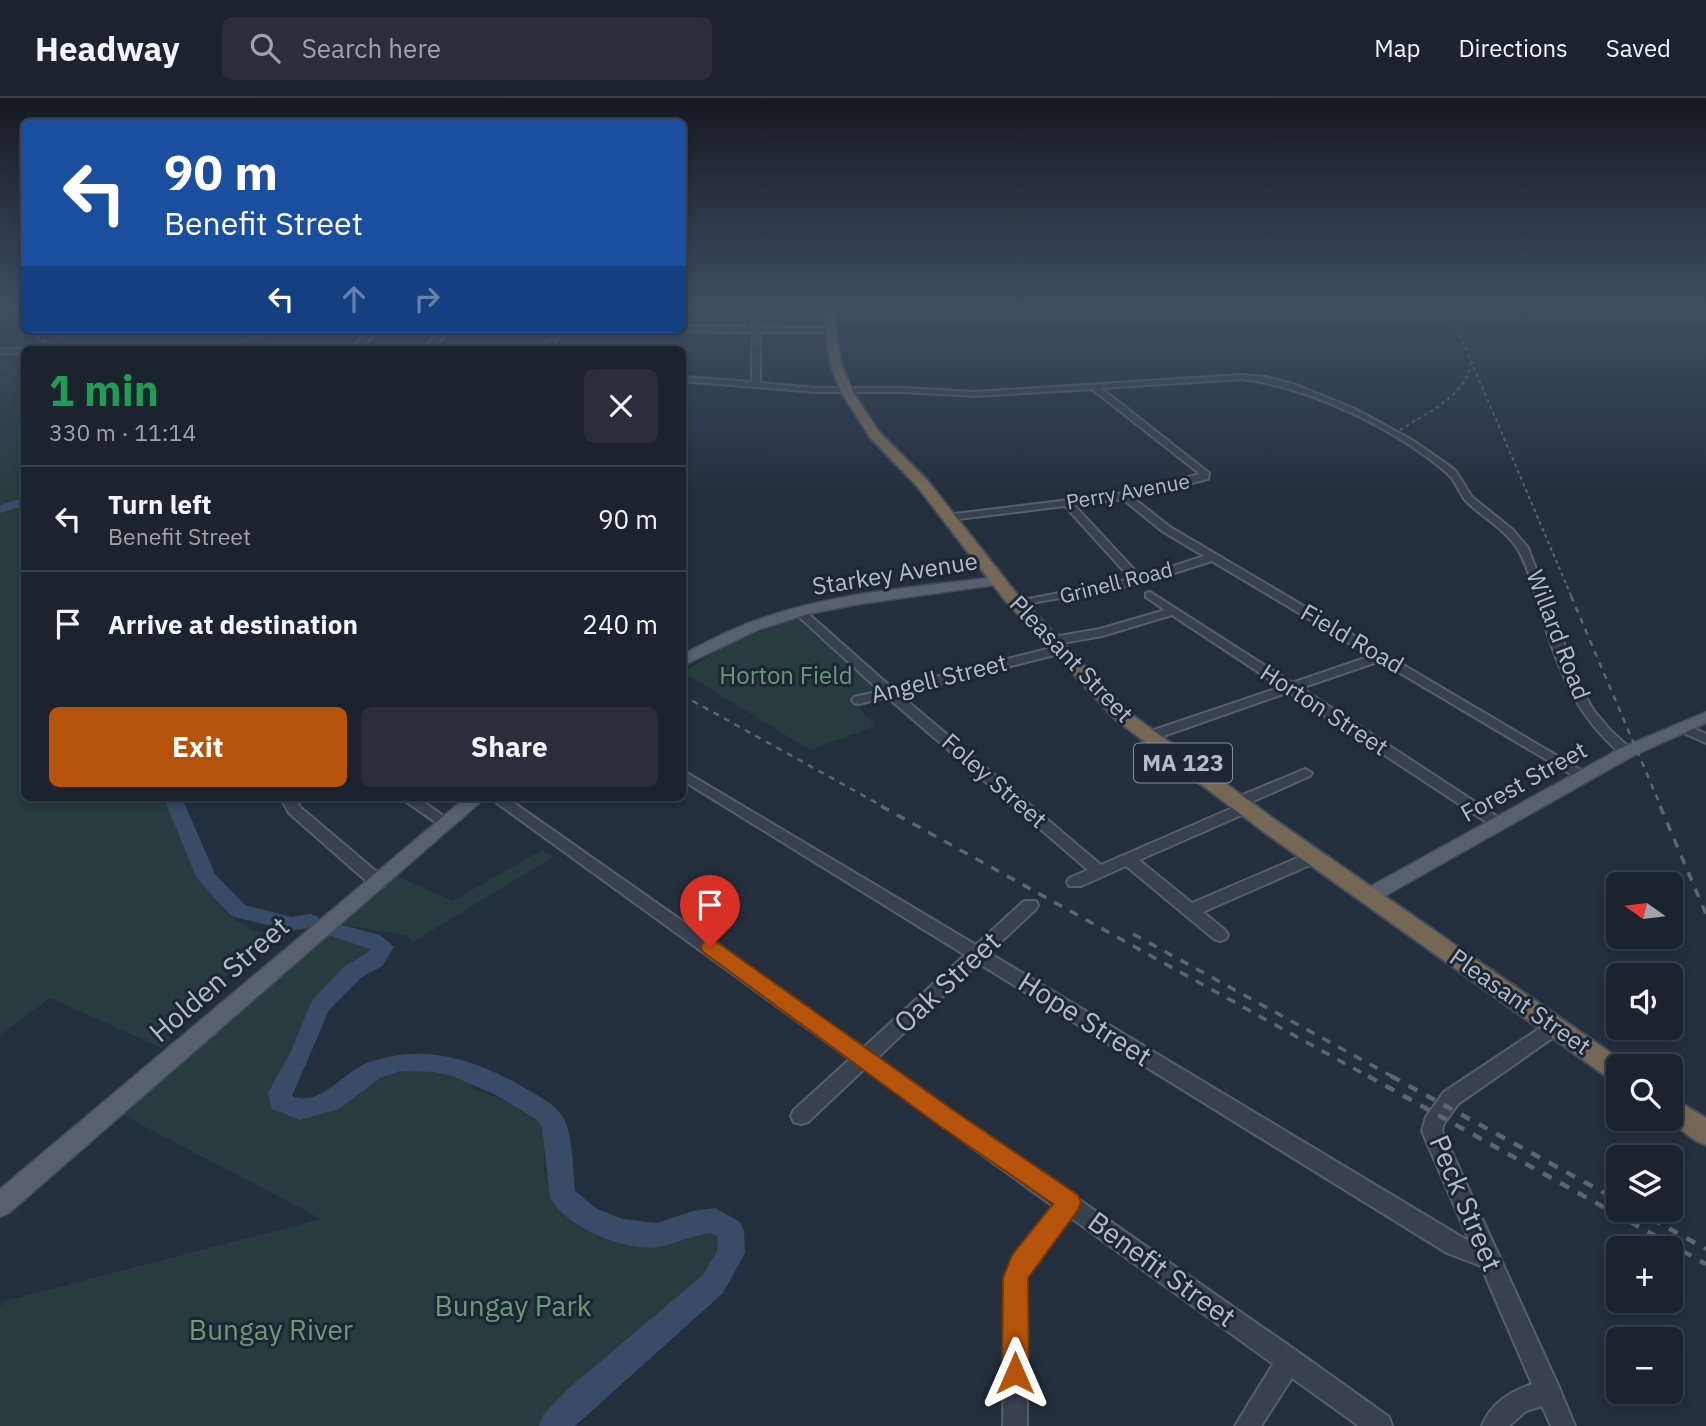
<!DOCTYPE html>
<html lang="en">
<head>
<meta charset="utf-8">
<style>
	body { margin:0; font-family:"IBM Plex Sans",sans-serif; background:#282f3a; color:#f1f3f6; height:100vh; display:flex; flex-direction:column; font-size:26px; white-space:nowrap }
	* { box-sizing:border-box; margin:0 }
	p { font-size:23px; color:#a0a4aa }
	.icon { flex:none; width:38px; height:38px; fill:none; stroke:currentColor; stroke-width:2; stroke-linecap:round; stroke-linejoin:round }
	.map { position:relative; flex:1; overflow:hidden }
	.details { position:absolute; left:21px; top:248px; width:665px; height:455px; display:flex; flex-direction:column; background:#1b232e; border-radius:10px; box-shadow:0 4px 10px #0003,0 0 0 2px #39404a }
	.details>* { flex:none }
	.hud { position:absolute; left:21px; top:21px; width:665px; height:214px; border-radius:10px; box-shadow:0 4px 10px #0003,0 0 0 2px #39404a; background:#1a4fa0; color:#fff; overflow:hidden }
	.needle { width:46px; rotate:284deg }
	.tools { position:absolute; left:1606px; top:774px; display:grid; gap:14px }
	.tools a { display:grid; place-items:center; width:77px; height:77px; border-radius:10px; background:#1b232e; box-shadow:0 4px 10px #0003,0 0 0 2px #39404a; font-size:35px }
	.pin { position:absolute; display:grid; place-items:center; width:60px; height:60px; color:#fff; margin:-72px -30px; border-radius:50% 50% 50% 0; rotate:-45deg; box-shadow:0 0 7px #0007 }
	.pin .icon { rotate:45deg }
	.me { position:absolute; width:77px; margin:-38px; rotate:0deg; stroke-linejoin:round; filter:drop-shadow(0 0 5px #0008) }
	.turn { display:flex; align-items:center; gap:24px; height:147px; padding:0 28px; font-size:32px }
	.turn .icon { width:91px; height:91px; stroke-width:2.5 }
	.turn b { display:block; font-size:49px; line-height:60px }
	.lanes { display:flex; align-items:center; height:66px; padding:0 28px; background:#0003; justify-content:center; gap:35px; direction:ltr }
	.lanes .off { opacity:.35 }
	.round { display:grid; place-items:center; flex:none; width:74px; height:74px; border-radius:10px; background:#282f3a }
	.overview { display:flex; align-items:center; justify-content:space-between; height:119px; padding:0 28px }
	h1 { font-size:42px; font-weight:800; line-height:52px; color:#1e9e55 }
	.button { display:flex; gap:14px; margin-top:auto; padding:14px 28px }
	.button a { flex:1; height:80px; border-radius:10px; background:#b45309; color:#fff; font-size:28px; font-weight:800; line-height:80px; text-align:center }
	.button a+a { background:#282f3a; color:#f1f3f6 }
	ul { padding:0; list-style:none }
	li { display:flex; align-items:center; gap:21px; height:105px; padding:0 28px; border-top:2px solid #39404a }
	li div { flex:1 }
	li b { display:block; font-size:26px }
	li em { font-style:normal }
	header { display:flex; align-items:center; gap:42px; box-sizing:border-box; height:98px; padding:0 35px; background:#1b232e; border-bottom:2px solid #39404a }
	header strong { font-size:33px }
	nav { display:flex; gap:38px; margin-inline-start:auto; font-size:24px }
	.search { width:490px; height:63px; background:#282f3a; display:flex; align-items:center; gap:18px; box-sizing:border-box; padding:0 24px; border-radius:10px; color:#a0a4aa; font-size:26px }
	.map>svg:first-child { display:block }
</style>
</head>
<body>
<header>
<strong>Headway</strong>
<div class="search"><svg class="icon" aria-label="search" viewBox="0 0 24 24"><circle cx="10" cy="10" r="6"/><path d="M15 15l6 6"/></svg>Search here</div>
<nav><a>Map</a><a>Directions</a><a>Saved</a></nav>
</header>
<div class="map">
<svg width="1706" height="1328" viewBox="0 0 1706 1328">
	<rect width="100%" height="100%" fill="#242f3e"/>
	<!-- green -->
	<g fill="#263c3f">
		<path d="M37,231L281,235L218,252H75Z"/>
		<path d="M0,256H24V700H173L206,779L225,815L252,832L266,834L162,950L50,900L0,937Z"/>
		<path d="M790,522H799L874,590L851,599L875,628L810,652L683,574L732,544Z"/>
		<path d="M542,752L553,759L413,844L407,838L341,826L396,778L453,803Z"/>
		<path d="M335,832L373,842L383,849L374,862L353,874L320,908L302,954L280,995L281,1004C321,1031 359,969 402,964C416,963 443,962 455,969C464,974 467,988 477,992C498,1002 523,1007 545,1014L544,1074L559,1073L563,1099L588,1120L623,1133L657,1137L693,1125L715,1122L731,1133V1155L713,1186L580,1301L554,1328H0V1209L5,1203L321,1121L121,1016Z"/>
	</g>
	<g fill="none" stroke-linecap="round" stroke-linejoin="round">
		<!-- river -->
		<g fill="#394c67" fill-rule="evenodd">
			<path d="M24,400V408L0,415V407Z"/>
			<path d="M164,700H182L215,776L245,807L291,819L310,816L317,818L320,823L317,828L291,833L231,818L196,779Z"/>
			<path d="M335,825L380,837L394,849L382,868L361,880L329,912L292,998C320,1010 343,974 367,965C424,944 475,961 525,990C539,999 554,1005 563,1019C573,1035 573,1074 575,1093L597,1111L623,1121L657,1125L693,1113L715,1110L740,1124L744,1133L745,1155L723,1195L575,1328H539L543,1317L569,1290L703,1177L717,1153L718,1139L711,1135C693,1137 677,1145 659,1149C628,1155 563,1128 550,1099L542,1029L536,1021L496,997L452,978L435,974L400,973L380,980L339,1011L300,1022L272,1011L268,995L291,953L312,902L345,868L366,856L370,851L328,837L325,832L328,827Z"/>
		</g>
		<!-- minor casing -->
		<g stroke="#565f6c" stroke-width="4">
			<g id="minor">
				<path d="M756,212L759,214L760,229L830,230L834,232L830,234H760V285L815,290H903L975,294L1242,277L1266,279L1296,287L1355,311L1412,342L1455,372L1472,399L1513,432L1528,450L1581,591L1594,613L1610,632L1634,654L1632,657H1622C1577,618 1561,578 1543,522C1537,500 1531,477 1521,457C1510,434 1486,422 1468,405C1459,397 1457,383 1447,375C1396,331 1309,289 1242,281L1101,290L1209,375L1208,381L1132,399L1170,429L1591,678L1584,682L1579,681L1380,563L1301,590L1504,723L1506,726L1504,729H1494L1289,594L1152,642H1142L1140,639L1142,636L1281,589L1172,517L1102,538L1051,547L1047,546L1045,543L1047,540L1100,531L1165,512L1146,499V495L1150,494L1292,585L1371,558L1212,463L1139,486L1014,508V504L1018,503L1131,481L1065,408L950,422L945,419L946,417L1125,395L1200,376L1092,291L975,298L903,294H815L682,283V279L752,284V234L682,233L678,231H682V229H752L753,214ZM1123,401L1162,433L1204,458L1141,479L1074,407Z"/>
				<path d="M374,231H382L357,252H348Z"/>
				<path d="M445,231H453L429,252H420Z"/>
				<path d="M558,231H566L547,252H539Z"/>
				<path d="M0,251H24L27,252H24V255H0Z"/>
				<path d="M800,511L804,512L892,590L1059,548L1063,549L1065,552L1063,555L899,596L1101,767L1237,708L1231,704L1233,701L1305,671L1312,675L1310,678L1247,706L1253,710L1251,713L1139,762L1192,805L1309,755H1319L1322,759L1319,763L1203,814L1226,833L1228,837L1226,841L1220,843L1214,841L1126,768L1081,788H1069L1067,784L1069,780L1088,772L887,599L859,606L854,605L852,602L854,599L880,593L796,516L794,514Z"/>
				<path d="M1682,625L1706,636V645L1677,632L1675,629Z"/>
				<path d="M682,672L976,847L1024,803H1036L1038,807L1036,811L989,855L1470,1144L1422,1033L1426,1019L1444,994L1549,924L1555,922L1561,924L1564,929L1561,934L1458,1006L1443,1027L1442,1033L1558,1287L1575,1328H1551L1542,1308L1526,1313L1509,1328H1482C1491,1305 1510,1294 1532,1286L1481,1168L1447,1155L978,865L877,960L1069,1095L1076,1097L1078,1101L1298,1254L1389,1319L1392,1328H1359L1292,1280L1261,1328H1235L1273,1266L1070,1119L1030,1172L1027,1180V1328H1003L1005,1180L1013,1159L1053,1108L864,971L808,1024L801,1026L794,1024L791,1018L794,1012L850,961L490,700H507L863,950L965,857L682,682Z"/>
				<path d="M281,700H295L300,709L384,780L386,784L384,788H372L289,715Z"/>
				<path d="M401,700H418L453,725L446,730L441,728Z"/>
			</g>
		</g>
		<!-- major casing -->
		<g stroke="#414a57" stroke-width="3">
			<g id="major">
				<path d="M997,479L1002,480V486L860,506L808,516L760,531L682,568V557C708,543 733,530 760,521C836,494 918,489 997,479Z"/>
				<path d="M1706,614V625L1633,658L1376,803H1362L1359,798L1362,793L1621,650Z"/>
				<path d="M465,700H485L9,1115L0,1119V1091Z"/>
			</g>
		</g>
		<!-- highway casing -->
		<g stroke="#434c59" stroke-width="4">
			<g id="highway">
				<path d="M822,211H832L841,266L853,294L879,334L927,382L1016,495L1127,613L1278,724L1628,967L1619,968V984L1610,981L1264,734L1115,621L1004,501L917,388L870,339L841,294L831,266Z"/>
				<path d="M1671,999L1706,1020V1047L1696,1043L1665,1020H1671Z"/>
			</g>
		</g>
		<!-- minor -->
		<use href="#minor" fill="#38414e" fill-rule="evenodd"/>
		<!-- major -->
		<use href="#major" fill="#56606e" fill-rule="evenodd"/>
		<!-- highway -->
		<use href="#highway" fill="#746855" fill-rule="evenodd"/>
		<!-- rail-far3 -->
		<g stroke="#5a6575" stroke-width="2" stroke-dasharray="3.5 3.5" stroke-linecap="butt">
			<path d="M1449,211L1572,500"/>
			<path d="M0,219L60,252"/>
			<path d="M1400,332C1426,315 1467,298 1471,264"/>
		</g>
		<!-- rail-far2 -->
		<g stroke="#5a6575" stroke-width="2.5" stroke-dasharray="6 6" stroke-linecap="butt">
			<path d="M1571,498L1661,709"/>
			<path d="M682,597L884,709"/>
		</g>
		<!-- rail-far1 -->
		<g stroke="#5a6575" stroke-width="3.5" stroke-dasharray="9 9" stroke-linecap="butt">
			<path d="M881,708L1371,980"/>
			<path d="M1660,708L1706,816"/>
			<path d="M1133,836L1395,980"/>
		</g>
		<!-- rail -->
		<g stroke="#5a6575" stroke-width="4.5" stroke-dasharray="10 10" stroke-linecap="butt">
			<path d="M1368,978L1706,1166"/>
			<path d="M1391,978L1619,1103"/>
			<path d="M1634,1111L1706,1151"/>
		</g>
	</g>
	<!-- sky -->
	<linearGradient id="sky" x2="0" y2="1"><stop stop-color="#141a22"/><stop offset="0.53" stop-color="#3f4d63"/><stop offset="1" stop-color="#3f4d63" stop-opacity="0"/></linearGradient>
	<rect width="1706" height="397" fill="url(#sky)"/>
	<!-- route -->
	<path fill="#b45309" stroke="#753606" stroke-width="2" d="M710,842L717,844L953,1012L1078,1097L1081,1104L1078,1112L1028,1180L1029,1275L1025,1285L1015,1289L1006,1285L1002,1275L1003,1180L1012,1157L1053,1106L937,1026L703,854L701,849L703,844Z"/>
	<g text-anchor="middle" stroke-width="6" stroke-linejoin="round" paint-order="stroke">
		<!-- far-street labels -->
		<g font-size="21" fill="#b4bcc9" stroke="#1d2633">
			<text transform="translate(1128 394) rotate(-10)" y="7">Perry Avenue</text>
			<text transform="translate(1116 485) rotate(-14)" y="7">Grinell Road</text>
		</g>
		<!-- shield labels -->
		<rect fill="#1d2633" stroke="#878f9c" stroke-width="2" x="1134" y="645.5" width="98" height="39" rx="5"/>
		<g font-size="23" font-weight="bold" fill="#b4bcc9">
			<text x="1183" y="673">MA 123</text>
		</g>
		<!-- street labels -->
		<g font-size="24" fill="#b4bcc9" stroke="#1d2633">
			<text transform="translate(895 476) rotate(-9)" y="8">Starkey Avenue</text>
			<text transform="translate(1558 537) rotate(69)" y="8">Willard Road</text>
			<text transform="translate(1352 541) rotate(30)" y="8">Field Road</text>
			<text transform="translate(1071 561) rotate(46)" y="8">Pleasant Street</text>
			<text transform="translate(939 581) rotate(-14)" y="8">Angell Street</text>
			<text transform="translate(1324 612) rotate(33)" y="8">Horton Street</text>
			<text transform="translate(994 683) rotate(41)" y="8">Foley Street</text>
			<text transform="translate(1524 684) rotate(-29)" y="8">Forest Street</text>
			<text transform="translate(1520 904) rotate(35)" y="8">Pleasant Street</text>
		</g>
		<!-- park labels -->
		<g font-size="24" fill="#6b9a76" stroke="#1d2633">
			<text x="786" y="586">Horton Field</text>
		</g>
		<!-- near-street labels -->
		<g font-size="28" fill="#b4bcc9" stroke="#1d2633">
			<text transform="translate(219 881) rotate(-41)" y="10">Holden Street</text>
			<text transform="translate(947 884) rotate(-43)" y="10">Oak Street</text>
			<text transform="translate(1085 921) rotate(32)" y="10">Hope Street</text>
			<text transform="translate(1466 1105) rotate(67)" y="10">Peck Street</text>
			<text transform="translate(1162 1171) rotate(36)" y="10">Benefit Street</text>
		</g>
		<!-- near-park labels -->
		<g font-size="28" fill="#6b9a76" stroke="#1d2633">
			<text x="513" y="1218">Bungay Park</text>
			<text x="271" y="1242">Bungay River</text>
		</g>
	</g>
</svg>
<div class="tools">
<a><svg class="needle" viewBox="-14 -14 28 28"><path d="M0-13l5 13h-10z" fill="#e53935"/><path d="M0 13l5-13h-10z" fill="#a0a4aa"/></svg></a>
<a><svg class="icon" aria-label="sound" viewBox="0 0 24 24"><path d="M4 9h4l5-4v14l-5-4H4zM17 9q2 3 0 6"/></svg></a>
<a><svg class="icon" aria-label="search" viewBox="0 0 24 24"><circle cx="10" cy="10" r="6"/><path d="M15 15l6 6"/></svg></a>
<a><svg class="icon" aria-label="layers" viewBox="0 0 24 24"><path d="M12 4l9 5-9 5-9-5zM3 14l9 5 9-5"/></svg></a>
<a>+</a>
<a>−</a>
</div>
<div class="pin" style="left:710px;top:849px;background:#d93025"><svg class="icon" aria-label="arrive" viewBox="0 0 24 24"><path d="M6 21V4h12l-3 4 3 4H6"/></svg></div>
<svg class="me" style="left:1015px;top:1275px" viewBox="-20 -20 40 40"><path d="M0-17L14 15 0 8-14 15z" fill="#b45309" stroke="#fff" stroke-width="4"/></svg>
<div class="hud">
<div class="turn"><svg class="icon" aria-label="left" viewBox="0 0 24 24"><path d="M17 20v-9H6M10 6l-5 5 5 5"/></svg><div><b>90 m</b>Benefit Street</div></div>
<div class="lanes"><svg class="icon" aria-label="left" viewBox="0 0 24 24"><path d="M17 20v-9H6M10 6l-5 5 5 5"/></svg><svg class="icon off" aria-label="ahead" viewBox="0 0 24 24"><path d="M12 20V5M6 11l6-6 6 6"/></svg><svg class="icon off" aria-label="right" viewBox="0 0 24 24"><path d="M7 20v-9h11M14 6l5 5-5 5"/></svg></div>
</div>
<section class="details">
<div class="overview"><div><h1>1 min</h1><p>330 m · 11:14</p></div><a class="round"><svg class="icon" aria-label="close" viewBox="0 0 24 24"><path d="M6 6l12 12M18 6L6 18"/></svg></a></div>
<ul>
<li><svg class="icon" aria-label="left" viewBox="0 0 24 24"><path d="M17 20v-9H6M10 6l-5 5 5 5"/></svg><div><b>Turn left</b><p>Benefit Street</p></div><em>90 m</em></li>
<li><svg class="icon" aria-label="arrive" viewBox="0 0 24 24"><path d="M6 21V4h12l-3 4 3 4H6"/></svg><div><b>Arrive at destination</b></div><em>240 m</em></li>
</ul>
<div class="button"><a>Exit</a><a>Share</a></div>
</section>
</div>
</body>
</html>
